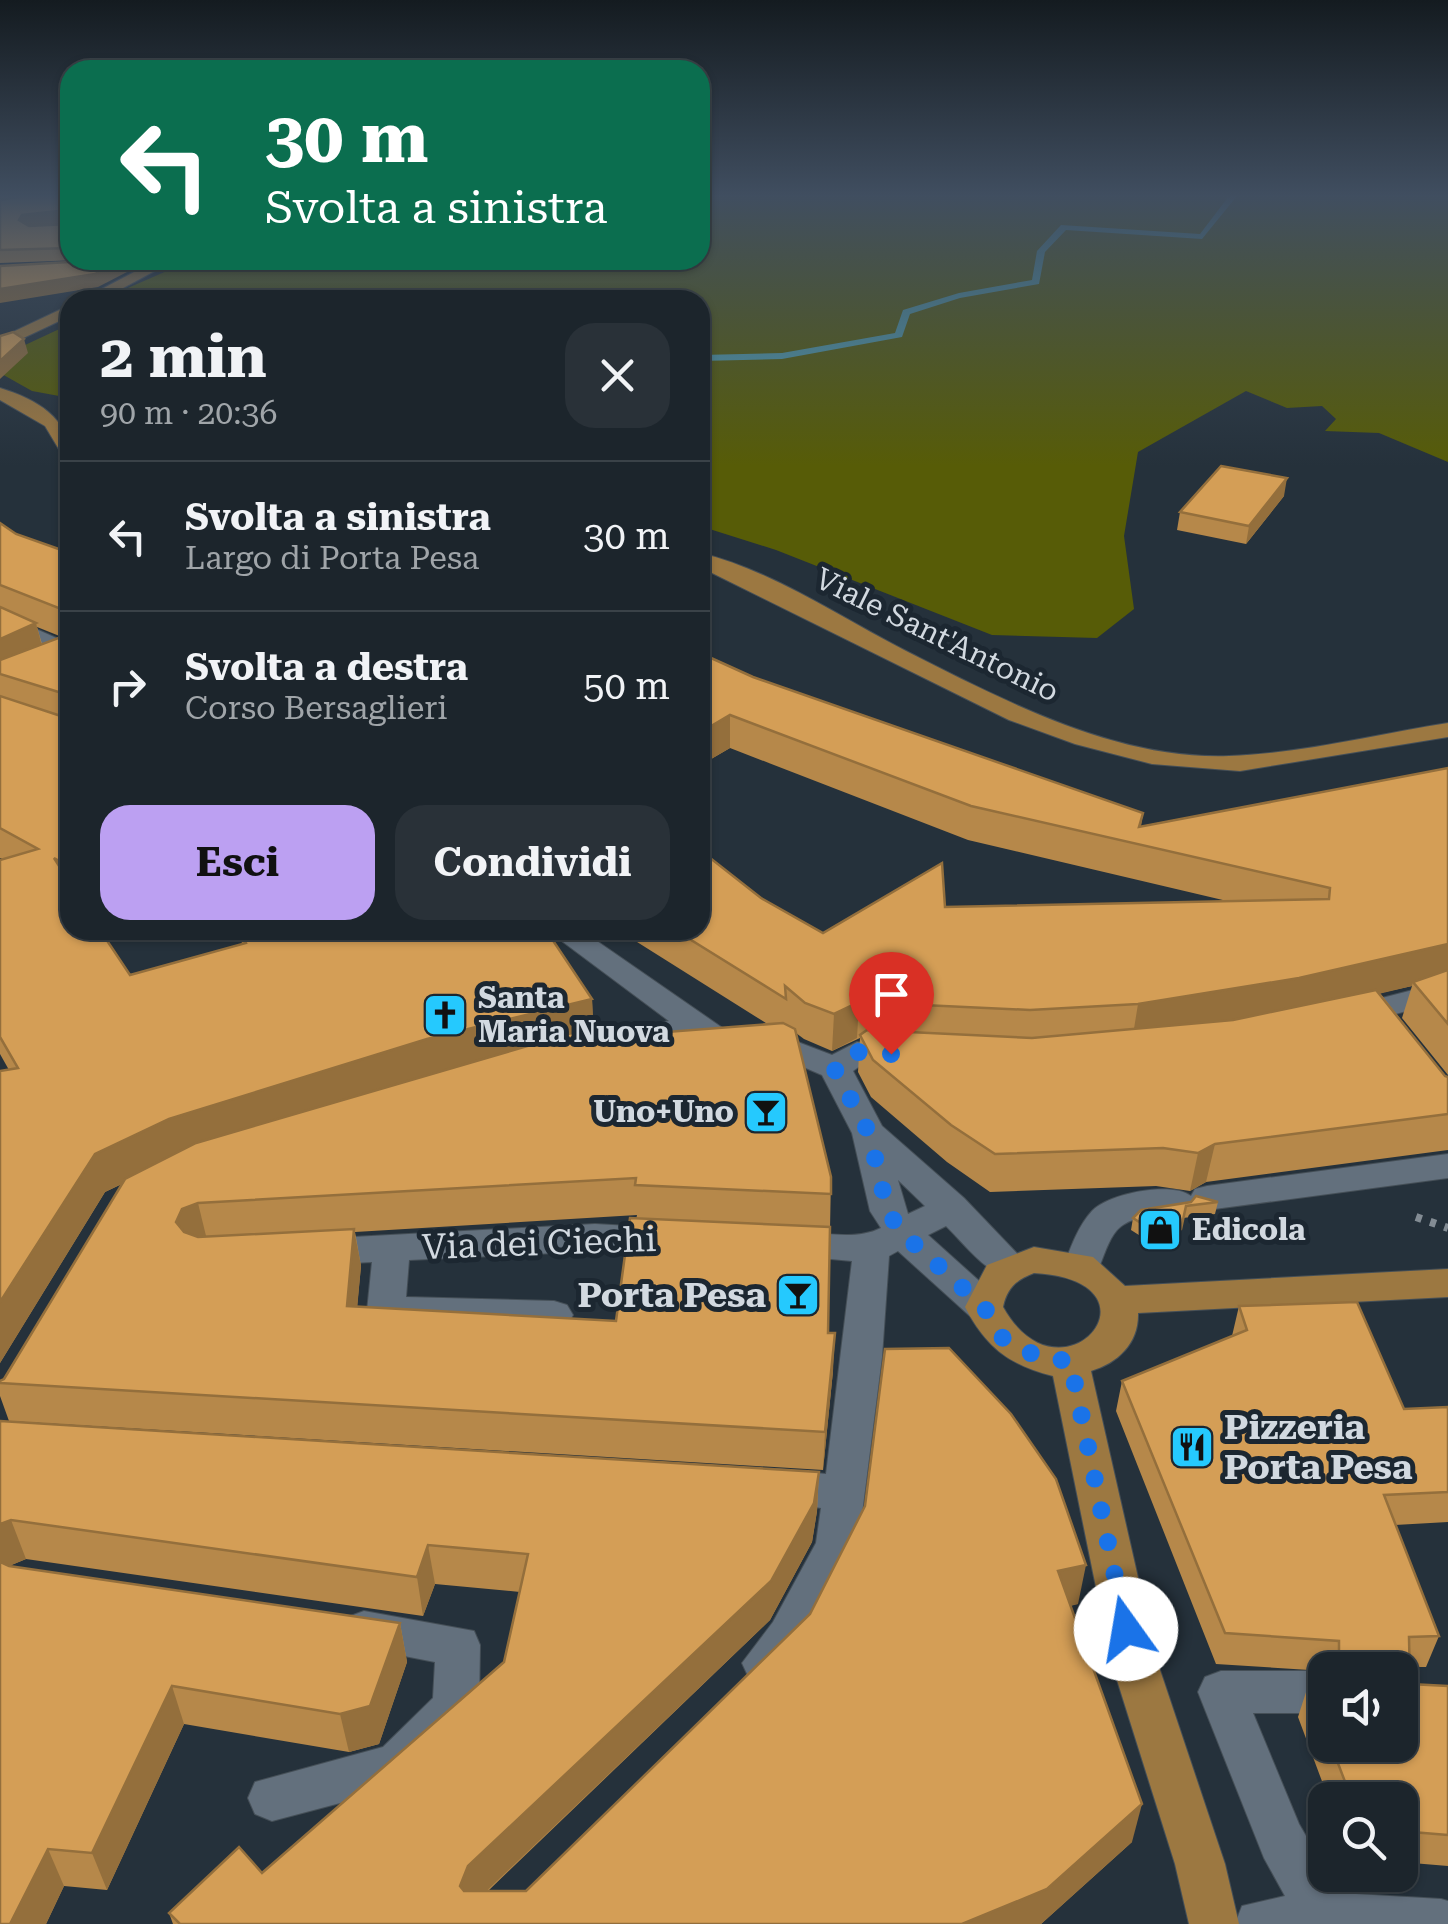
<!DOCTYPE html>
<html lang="it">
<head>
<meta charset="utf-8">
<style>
	body { margin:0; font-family:"Roboto Serif",serif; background:#293138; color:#f1f3f6; height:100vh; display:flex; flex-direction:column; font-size:38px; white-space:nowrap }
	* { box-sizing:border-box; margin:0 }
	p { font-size:32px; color:#a0a5a9 }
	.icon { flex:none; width:55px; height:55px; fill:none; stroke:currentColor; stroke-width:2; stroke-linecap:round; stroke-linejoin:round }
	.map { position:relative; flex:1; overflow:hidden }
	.sheet { position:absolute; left:60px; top:290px; width:650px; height:650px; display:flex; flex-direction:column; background:#1c252c; border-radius:30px; box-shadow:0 2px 8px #0004,0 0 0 2px #3a4248 }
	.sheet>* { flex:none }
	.top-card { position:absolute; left:60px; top:60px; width:650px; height:210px; border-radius:30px; box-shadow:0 2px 8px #0004,0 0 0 2px #3a4248; background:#0b6e4f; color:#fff; overflow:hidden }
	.controls { position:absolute; left:1308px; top:1652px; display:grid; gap:20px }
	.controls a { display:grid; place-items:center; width:110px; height:110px; border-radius:20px; background:#1c252c; box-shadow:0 2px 8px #0004,0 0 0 2px #3a4248; font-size:50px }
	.pin { position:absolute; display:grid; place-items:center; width:85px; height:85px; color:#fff; margin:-102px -42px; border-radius:50% 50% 50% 0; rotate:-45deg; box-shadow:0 0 10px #0007 }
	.pin .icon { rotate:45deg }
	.me { position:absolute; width:110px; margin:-55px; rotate:347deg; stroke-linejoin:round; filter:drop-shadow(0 0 8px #0008) }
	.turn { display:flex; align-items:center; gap:35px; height:210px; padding:0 40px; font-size:45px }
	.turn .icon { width:130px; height:130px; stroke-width:2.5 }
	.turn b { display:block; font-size:70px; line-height:85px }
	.round { display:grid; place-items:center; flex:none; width:105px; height:105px; border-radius:30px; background:#293138 }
	.overview { display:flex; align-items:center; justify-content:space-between; height:170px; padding:0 40px }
	h1 { font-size:60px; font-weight:700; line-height:75px }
	.action { display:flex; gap:20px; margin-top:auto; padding:20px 40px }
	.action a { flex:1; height:115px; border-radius:30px; background:#bca0f2; color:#111; font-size:40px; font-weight:700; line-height:115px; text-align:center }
	.action a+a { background:#293138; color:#f1f3f6 }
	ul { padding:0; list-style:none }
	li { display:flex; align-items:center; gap:30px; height:150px; padding:0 40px; border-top:2px solid #3a4248 }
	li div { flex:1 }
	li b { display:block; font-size:38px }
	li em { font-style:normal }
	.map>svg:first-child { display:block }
</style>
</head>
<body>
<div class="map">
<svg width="1448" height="1924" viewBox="0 0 1448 1924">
	<rect width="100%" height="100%" fill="#25313b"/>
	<!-- green -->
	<g fill="#575c07">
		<path d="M700,196H1448V462L1379,433L1325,431L1336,419L1322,406L1287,408L1246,391L1138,452L1124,536L1134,609L1097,638L992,635L776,550L700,526V300H112L121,291L192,260H700Z"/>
		<path d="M70,324V398L32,391L0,373L8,353Z"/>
	</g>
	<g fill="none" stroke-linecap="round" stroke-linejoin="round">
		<!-- stream -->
		<path fill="#5199a7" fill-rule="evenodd" d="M1229,196H1237L1202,239L1066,230L1045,252L1039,284L960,298L910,314L902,337L782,359L700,361V355L782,353L895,333L903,310L959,293L1032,280L1037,251L1061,225L1200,234Z"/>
		<!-- minor casing -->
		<g stroke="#454f57" stroke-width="2">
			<g id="minor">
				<path d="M168,260L162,266L88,268L81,264L86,260Z"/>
				<path d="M0,613L70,644V659L25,645L0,630Z"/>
				<path d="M547,930H581L724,1029L708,1039L697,1036L621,1050L610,1047L605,1040L610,1033L669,1021Z"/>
				<path d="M1448,981V1000L1354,1025L1338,1015L1343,1008Z"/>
				<path d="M782,1036L832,1055L857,1042L908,1047L913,1054L908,1061L864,1063L853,1071L882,1126L964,1198L1029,1266L1024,1276C993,1285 967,1246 946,1226L928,1235L997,1297L1003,1307L997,1317L984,1321L971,1317L898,1251L889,1256L882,1357L858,1545L805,1650L781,1678L765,1684L749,1678L742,1663L773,1622L816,1543L821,1508L762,1498L756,1486L762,1474L777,1469L826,1474L852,1261L777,1254L772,1245L777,1236C811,1226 849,1244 881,1228L870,1211L852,1133L822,1075L771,1053L766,1046L771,1039ZM898,1180L925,1206L908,1214Z"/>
				<path d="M1448,1154V1178L1207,1210L1192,1203L1188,1210C1166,1216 1128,1212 1114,1234C1105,1247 1102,1264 1094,1278L1081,1281L1068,1278L1063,1268C1070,1249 1078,1226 1092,1211C1109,1193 1172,1181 1191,1196L1195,1189L1207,1186Z"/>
				<path d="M595,1224L682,1229L687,1238L682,1247L409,1260L406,1297L554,1301L567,1305L573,1315L567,1325L554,1329L386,1325L373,1321L367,1311L372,1262L316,1265L303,1261L298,1252L303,1243L316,1239Z"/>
				<path d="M364,1611L474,1631L480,1645L479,1707L472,1722L412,1784L272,1821L255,1814L248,1798L255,1782L383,1747L433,1698L435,1662L348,1645L342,1631L348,1617Z"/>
				<path d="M1221,1671H1325V1713H1253L1299,1824L1339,1893L1441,1899L1448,1901V1924H1235L1242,1906L1285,1896L1264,1858L1198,1692L1205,1677Z"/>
			</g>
		</g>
		<!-- major casing -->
		<g stroke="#454f57" stroke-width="2">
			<g id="major">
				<path d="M157,260H175L101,300H81Z"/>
				<path d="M70,305V316L0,349V338Z"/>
				<path d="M0,388C36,399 70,418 70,458L63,456L45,426L0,400Z"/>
				<path d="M700,553C772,570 841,618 906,651C1005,701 1116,760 1229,756C1299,754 1378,734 1448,723V737L1240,771L1152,764L1075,744L1009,720L700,567Z"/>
				<path d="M1034,1247L1093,1257L1125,1286L1448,1269V1297L1138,1313C1139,1343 1118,1363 1091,1371L1157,1661L1225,1864L1239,1924H1189L1175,1864L1111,1661L1053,1376C1009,1365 986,1347 965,1307L987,1265ZM1034,1273C1172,1281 1062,1412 1003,1307C1007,1288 1016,1280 1034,1273Z"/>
			</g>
		</g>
		<!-- path -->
		<path stroke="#838c94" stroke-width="8" stroke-dasharray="6 9" stroke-linecap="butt" d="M1416,1217L1448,1228"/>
		<!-- minor -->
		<use href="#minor" fill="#63707d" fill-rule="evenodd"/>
		<!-- major -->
		<use href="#major" fill="#9c7841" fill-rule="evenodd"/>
	</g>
	<!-- wall -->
	<g fill="#b6884a" fill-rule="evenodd">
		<path d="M0,196H70V222L35,226L70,224V260H78L0,263V200L7,199L0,198Z"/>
		<path d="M1284,496L1246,544L1177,530L1180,512Z"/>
		<path d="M0,523L16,534L70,553V930L130,975L242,944L240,930H546L592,999L593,1026L615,1036L769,1025L618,930H700L761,898L823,933L945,907L1227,901L968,840L730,748L706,762L700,759V653L753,677L1143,813L1141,826L1448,768V1075L1402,1018L1412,986L1380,993L1445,1076L1448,1077V1152V1150L1206,1182L1190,1191L1156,1186L990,1192L947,1162L871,1097L858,1072L860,1038L832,1051L804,1039L796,1033L831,1177L828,1333L833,1371L823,1470L9,1421L0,1396V1381L4,1379L122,1184L105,1192L0,1363V1071L9,1070L0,1054V860L3,859L0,858ZM37,627L62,637L42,644ZM637,1215L616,1321L357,1307L361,1266L355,1232Z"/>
		<path d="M1218,1202L1215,1214L1183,1218L1178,1241L1153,1244L1131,1230L1133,1218L1141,1210Z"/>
		<path d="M1239,1306L1404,1409L1448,1407V1522L1395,1525L1439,1636L1426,1667H1409L1410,1684L1448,1686V1866L1400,1862V1800H1329L1298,1717L1308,1686H1325V1745H1400V1670L1325,1671L1216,1664L1116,1411L1122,1381L1232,1336Z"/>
		<path d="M0,1421L819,1472L817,1511L812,1542L770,1620L488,1891H526L810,1614L1078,1604L1070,1606L1132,1842L1041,1924H173L169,1913L262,1873L504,1662L520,1592L435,1584L423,1616L26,1559L9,1566L400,1623L407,1662L379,1744L349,1752L184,1724L107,1890L64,1886L46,1924H0Z"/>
	</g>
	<!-- shaded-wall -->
	<g fill="#946f3c">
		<path d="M67,210L70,222L25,227L19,220L22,215Z"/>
		<path d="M124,260L127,272L98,287L0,303V289Z"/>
		<path d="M24,339L28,353L0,379V361Z"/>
		<path d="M1287,478L1284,496L1246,544L1249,526Z"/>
		<path d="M36,623L44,654L0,674V639Z"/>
		<path d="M730,715V748L706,762V729Z"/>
		<path d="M1448,944V974L1413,982L1412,986L1291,1015L1132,1041L1138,1004Z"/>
		<path d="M592,999L594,1036L178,1156L105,1192L0,1363V1302L95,1154L169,1119L427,1039Z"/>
		<path d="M859,1002L857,1038L832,1051L834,1014Z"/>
		<path d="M1215,1144L1206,1182L1190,1191L1198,1153Z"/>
		<path d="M198,1203L207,1240L191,1246L176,1222L182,1209Z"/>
		<path d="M354,1229L361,1266L354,1343L347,1306Z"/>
		<path d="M835,1333L833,1371L823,1470L825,1432Z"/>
		<path d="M819,1472L817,1511L812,1542L770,1620L474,1903L460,1886L468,1866Z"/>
		<path d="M11,1520L26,1559L9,1566L0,1583V1524Z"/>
		<path d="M428,1545L435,1584L423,1616L417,1577Z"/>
		<path d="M1086,1565L1078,1604L1050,1609L1058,1571Z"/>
		<path d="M400,1623L407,1662L379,1744L349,1752L340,1714Z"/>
		<path d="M172,1686L184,1724L107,1890L92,1853Z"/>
		<path d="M1142,1804L1132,1842L1041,1924H962Z"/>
		<path d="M48,1849L64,1886L46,1924H10Z"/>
	</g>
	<!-- building -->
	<g fill="#d49e56" stroke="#946f3c" stroke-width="2.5">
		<path d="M25,196H70V224L67,210L22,215L19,220L29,226L70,224V248L0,250V200Z"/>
		<path d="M104,260H122L95,274L0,289V266Z"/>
		<path d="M13,332L24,339L0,361V336Z"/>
		<path d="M1221,466L1287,478L1249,526L1180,512Z"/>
		<path d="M0,523L16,534L70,553V867L54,858L70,883V930H100L130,975L246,943L241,930H546L592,999L427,1039L169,1119L95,1154L0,1302V1071L18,1068L0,1037V860L38,849L0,828V696L61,716L66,712L65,694L0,674V660L64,636V610L0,585Z"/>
		<path d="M0,607L36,623L0,639Z"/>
		<path d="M700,653L753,677L1143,813L1139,827L1448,768V944L1299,978L1138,1004L1030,1010L859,1002L834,1014L805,1003L785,986L786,999L675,930H700V850L761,898L823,933L942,863L945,907L1329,899L1330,888L971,806L730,715L706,729L700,727Z"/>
		<path d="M1448,970V1024L1413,982Z"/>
		<path d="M1376,990L1445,1076L1448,1077V1114L1215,1144L1198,1153L1163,1148L995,1154L951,1125L873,1060L860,1035L867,1030L1032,1038L1233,1020Z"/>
		<path d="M606,1023L615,1036L783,1023L795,1029L831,1177V1194L635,1185L636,1178L198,1203L182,1209L176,1222L184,1232L198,1237L354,1229L347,1306L616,1321L630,1218L830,1227L828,1333H835L825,1432L0,1383V1381L4,1379L125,1179L196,1143Z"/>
		<path d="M1196,1196L1218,1202L1186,1206L1181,1229L1155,1232L1133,1218L1141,1210L1191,1202Z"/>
		<path d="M1357,1302L1404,1409L1448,1407V1492L1384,1495L1439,1636L1409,1637L1410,1684L1448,1686V1835L1400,1831V1800H1352L1331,1745H1400V1670H1339V1641L1225,1633L1122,1381L1247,1330L1239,1306Z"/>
		<path d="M949,1348L1011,1414L1056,1479L1086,1565L1058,1571L1142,1804L1047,1889L962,1924H180L169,1913L239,1847L262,1873L504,1662L528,1554L428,1545L417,1577L11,1520L0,1524V1421L819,1472L814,1503L771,1581L468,1866L460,1886L464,1891H526L810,1614L865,1506L885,1349Z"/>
		<path d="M0,1562L9,1566L400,1623L370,1706L340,1714L172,1686L92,1853L48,1849L10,1924H0Z"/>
		<path d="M1308,1686H1325V1730Z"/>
	</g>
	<!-- sky -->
	<linearGradient id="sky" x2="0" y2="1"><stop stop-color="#141b20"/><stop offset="0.42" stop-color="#404e60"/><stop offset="1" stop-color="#404e60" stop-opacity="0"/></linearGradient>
	<rect width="1448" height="466" fill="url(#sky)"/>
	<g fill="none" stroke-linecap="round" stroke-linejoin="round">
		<!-- route -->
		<path stroke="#1a73e8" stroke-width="18" stroke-dasharray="0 32.4" d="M891,1054L857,1052L834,1068L869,1133L888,1212L902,1233L984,1307L1004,1340L1045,1360H1070L1126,1629"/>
	</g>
	<!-- icons -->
	<defs>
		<g id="church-square" transform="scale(2.25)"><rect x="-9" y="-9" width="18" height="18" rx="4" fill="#25c9fe" stroke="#1c2731"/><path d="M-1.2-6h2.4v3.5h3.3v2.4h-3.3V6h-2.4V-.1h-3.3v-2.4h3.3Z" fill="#111"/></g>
		<g id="bar-square" transform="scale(2.25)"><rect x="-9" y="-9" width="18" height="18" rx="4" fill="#25c9fe" stroke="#1c2731"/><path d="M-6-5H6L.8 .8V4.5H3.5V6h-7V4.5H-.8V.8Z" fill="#111"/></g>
		<g id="shop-square" transform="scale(2.25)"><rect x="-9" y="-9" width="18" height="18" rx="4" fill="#25c9fe" stroke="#1c2731"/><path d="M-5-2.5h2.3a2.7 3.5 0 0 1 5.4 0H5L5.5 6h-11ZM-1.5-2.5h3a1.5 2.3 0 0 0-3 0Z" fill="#111"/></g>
		<g id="restaurant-square" transform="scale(2.25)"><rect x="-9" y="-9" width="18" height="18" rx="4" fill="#25c9fe" stroke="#1c2731"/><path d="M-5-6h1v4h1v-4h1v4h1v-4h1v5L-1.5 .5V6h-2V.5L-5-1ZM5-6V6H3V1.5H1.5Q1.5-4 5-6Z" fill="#111"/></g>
	</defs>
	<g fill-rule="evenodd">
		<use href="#church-square" x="445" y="1015"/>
		<use href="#bar-square" x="766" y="1112"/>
		<use href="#shop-square" x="1160" y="1230"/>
		<use href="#bar-square" x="798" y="1295"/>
		<use href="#restaurant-square" x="1192" y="1447"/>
	</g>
	<g text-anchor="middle" stroke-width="10" stroke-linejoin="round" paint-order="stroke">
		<!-- street labels -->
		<g font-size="30" fill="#d2d9e0" stroke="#1c2731">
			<text transform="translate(937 635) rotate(26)" y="10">Viale Sant'Antonio</text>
		</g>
		<!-- poi labels -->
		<g font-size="30" font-weight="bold" fill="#d2d9e0" stroke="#1c2731" text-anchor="start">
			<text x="478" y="1008">Santa<tspan x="478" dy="34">Maria Nuova</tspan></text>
			<text x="734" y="1122" text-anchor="end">Uno+Uno</text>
			<text x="1192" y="1240">Edicola</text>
		</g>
		<!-- near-street labels -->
		<g font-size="35" fill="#d2d9e0" stroke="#1c2731">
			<text transform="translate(539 1243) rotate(-2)" y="12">Via dei Ciechi</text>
		</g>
		<!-- near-poi labels -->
		<g font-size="35" font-weight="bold" fill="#d2d9e0" stroke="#1c2731" text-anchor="end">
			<text x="766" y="1307">Porta Pesa</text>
			<text x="1224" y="1439" text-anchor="start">Pizzeria<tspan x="1224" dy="40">Porta Pesa</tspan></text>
		</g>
	</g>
</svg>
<div class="controls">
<a><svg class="icon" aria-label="sound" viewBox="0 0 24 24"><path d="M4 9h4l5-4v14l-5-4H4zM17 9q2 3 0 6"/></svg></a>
<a><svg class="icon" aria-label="search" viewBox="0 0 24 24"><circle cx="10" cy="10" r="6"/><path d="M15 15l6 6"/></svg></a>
</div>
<div class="pin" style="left:891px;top:1054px;background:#d93025"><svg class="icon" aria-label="arrive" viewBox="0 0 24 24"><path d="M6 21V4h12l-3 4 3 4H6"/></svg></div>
<svg class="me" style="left:1126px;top:1629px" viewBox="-20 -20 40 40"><circle r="19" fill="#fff"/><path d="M0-13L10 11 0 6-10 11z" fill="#1a73e8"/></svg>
<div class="top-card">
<div class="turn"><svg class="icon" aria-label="left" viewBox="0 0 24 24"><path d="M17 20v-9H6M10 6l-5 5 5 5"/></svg><div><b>30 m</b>Svolta a sinistra</div></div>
</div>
<section class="sheet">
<div class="overview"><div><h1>2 min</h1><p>90 m · 20:36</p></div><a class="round"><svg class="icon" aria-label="close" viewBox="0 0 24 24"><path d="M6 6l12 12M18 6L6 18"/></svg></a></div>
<ul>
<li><svg class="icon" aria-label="left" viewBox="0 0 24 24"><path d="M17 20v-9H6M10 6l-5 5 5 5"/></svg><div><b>Svolta a sinistra</b><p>Largo di Porta Pesa</p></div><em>30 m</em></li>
<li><svg class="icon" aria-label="right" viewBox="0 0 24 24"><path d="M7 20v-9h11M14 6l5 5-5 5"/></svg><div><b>Svolta a destra</b><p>Corso Bersaglieri</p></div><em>50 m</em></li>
</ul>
<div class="action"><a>Esci</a><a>Condividi</a></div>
</section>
</div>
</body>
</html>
